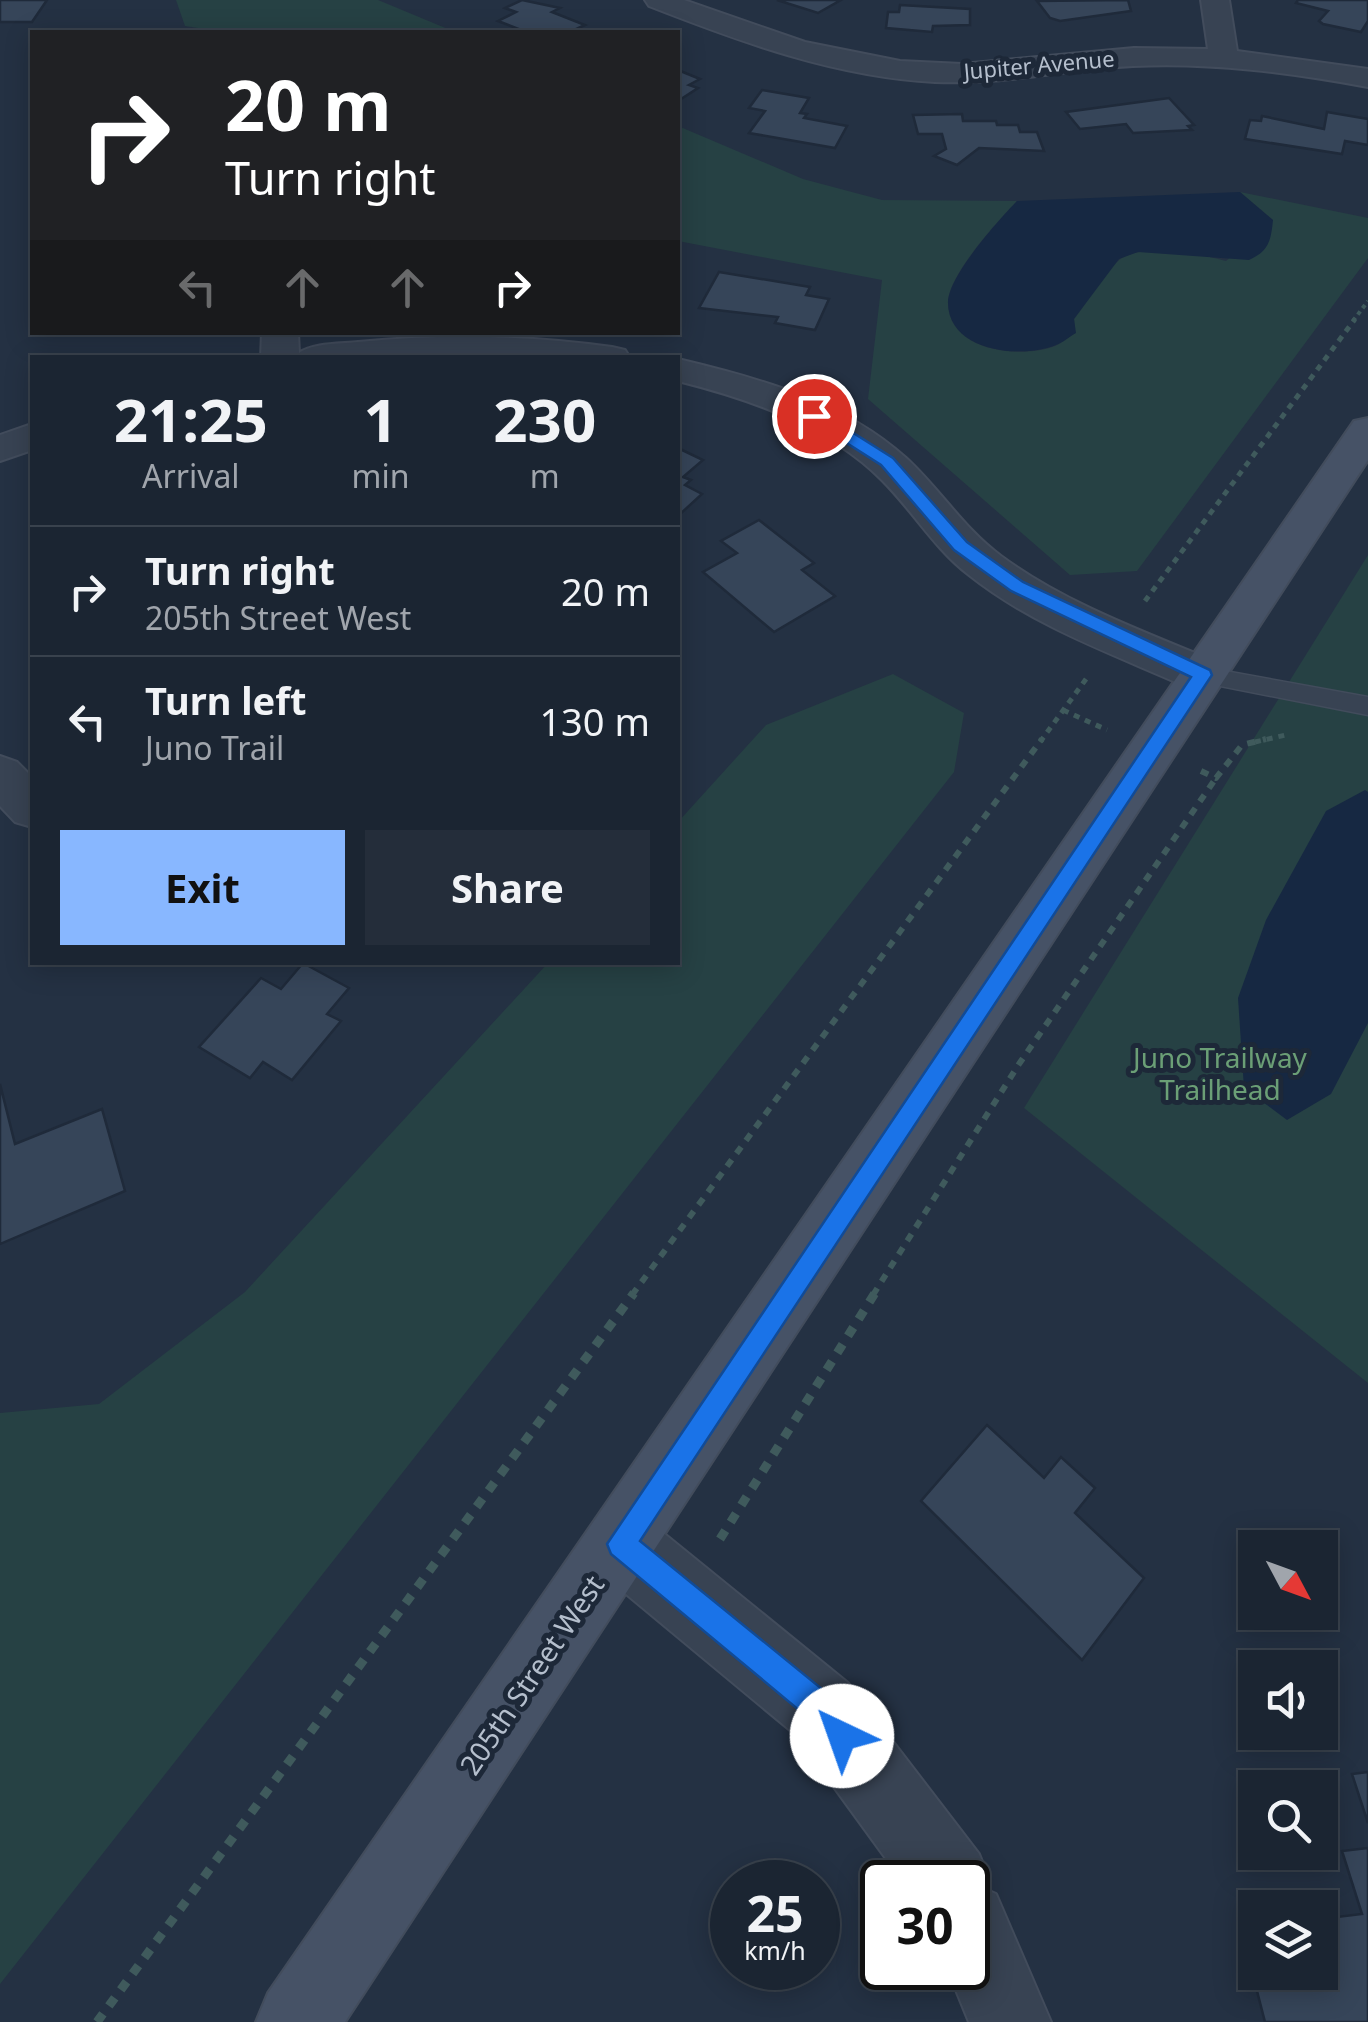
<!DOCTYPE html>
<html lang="en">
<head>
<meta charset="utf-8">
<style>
	body { margin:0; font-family:"Noto Sans",sans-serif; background:#242d3a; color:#f1f3f6; height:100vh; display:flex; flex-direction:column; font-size:38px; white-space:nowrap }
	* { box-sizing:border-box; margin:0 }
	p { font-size:32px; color:#a0a5ac }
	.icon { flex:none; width:55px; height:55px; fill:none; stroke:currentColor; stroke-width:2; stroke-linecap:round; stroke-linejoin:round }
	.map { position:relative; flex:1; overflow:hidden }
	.side { position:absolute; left:30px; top:355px; width:650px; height:610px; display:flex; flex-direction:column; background:#1b2532; border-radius:0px; box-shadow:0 5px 25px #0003,0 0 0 2px #39424d }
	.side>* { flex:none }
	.guide { position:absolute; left:30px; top:30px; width:650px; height:305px; border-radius:0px; box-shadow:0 5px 25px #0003,0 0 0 2px #39424d; background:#202124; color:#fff; overflow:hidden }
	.needle { width:65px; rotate:131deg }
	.controls { position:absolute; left:1238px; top:1530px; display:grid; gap:20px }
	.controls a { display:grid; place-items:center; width:100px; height:100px; border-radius:0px; background:#1b2532; box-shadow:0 5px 25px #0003,0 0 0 2px #39424d; font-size:50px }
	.speed { position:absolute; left:710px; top:1860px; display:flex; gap:20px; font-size:50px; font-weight:700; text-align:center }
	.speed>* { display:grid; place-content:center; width:130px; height:130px; border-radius:50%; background:#1b2532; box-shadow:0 5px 25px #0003,0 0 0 2px #39424d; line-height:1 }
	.speed small { font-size:25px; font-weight:400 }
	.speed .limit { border:5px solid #111; border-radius:15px; background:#fff; color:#111 }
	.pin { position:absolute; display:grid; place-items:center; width:85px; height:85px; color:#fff; margin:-42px; border:5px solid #fff; border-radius:50%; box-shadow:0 2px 10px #0007 }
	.me { position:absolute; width:110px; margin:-55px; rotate:318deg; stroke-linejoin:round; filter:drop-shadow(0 0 8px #0008) }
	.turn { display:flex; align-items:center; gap:35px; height:210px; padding:0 30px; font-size:45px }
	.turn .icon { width:130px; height:130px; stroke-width:2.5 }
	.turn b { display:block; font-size:70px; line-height:85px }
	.lanes { display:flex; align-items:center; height:95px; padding:0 30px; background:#0003; justify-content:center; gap:50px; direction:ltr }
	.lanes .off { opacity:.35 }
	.eta { display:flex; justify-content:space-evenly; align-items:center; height:170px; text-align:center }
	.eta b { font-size:60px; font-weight:700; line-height:70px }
	.cta { display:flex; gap:20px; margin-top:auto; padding:20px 30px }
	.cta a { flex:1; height:115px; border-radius:0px; background:#88b7ff; color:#111; font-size:40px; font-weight:700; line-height:115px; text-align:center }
	.cta a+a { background:#242d3a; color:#f1f3f6 }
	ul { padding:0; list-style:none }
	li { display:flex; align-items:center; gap:30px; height:130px; padding:0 30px; border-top:2px solid #39424d }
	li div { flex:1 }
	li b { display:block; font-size:38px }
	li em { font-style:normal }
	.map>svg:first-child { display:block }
</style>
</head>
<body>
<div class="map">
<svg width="1368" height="2022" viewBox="0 0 1368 2022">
	<rect width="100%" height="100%" fill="#243143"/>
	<!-- green -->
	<g fill="#264144">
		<path d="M176,0H378L455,32H224L185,26Z"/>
		<path d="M678,126L803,179L882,200L1017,201C998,221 948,275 948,303C949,352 1021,359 1055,346C1062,343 1069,337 1075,333L1074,319C1088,301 1101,277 1118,261C1138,242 1201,254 1226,261L1273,220L1240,192L1368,218V258L1137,571L1070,575L868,399L882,280L678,241Z"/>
		<path d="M1368,555V1383L1024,1108Z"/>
		<path d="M893,674L964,713L954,772L0,1984V1413L99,1404L245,1292L548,963L678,962V822L766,725Z"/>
	</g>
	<!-- water -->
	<g fill="#162842">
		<path d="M1240,192L1273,220C1271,240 1269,251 1249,260L1138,252L1119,259L1074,319L1076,333C1069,337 1062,343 1056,345C1021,359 949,352 948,303C948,276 998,221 1017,201Z"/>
		<path d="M1365,790L1368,792V1023L1331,1094L1287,1120L1244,1088L1238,998L1266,920L1326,811Z"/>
	</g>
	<!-- building -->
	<g fill="#364559" stroke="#1f2a3a" stroke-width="2.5">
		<path d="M0,0H47L32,22H0Z"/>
		<path d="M522,0L560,8L552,12L585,25L570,32H526L498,21L516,12L505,8Z"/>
		<path d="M777,0H841L818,13Z"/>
		<path d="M1128,0L1131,11L1060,21L1050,18L1037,1Z"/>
		<path d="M1298,0H1368V21L1361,32L1323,24L1319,21L1328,11L1296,3Z"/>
		<path d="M900,5L970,9V25L933,26L932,32L886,28L888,12H899Z"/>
		<path d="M678,70L700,79L689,85L698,88L678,101Z"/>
		<path d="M762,90L809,98L800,113L807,114L804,118L847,126L835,148L749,133L765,111L749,108Z"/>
		<path d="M1169,98L1194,125L1188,126L1192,130L1133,133L1126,124L1080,129L1066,112Z"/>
		<path d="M1327,112L1368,119V145L1345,141L1342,154L1245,139L1250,120L1261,121L1262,116L1324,129Z"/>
		<path d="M962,114L963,121H996L997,125H1018L1020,132H1037L1044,151L979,148L957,165L934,156L946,149L942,134H918L913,115Z"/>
		<path d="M719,272L810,287L806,295L829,299L815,330L775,323L778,317L699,308Z"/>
		<path d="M678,448L703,460L683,477L691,480L685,485L702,494L678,516Z"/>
		<path d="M759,520L814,563L802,570L835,596L774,632L703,572L737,553L721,541Z"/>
		<path d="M303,963L349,988L327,1014L341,1021L292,1080L263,1062L250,1078L199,1047L261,978L281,989Z"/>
		<path d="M0,1084L15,1144L102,1109L125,1191L0,1244Z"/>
		<path d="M987,1425L1044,1478L1061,1457L1095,1488L1075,1513L1144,1578L1082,1660L921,1501Z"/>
		<path d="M1368,1772V1823L1352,1774Z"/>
		<path d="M1368,1848V2022H1265L1241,1929L1255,1927V1972H1320V1919L1362,1914L1342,1851Z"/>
	</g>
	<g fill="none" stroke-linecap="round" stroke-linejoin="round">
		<!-- lane casing -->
		<g stroke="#424c5c" stroke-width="3">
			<path id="lane" d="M1203,667L1368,697V715L1195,681L1192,675L1195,669Z"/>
		</g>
		<!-- street casing -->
		<g stroke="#424c5c" stroke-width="4">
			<g id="street">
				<path d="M645,0H684L805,42L900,61L962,64L1134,48L1208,49L1201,0H1229L1237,51L1368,69V87C1291,73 1212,62 1133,66C1067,69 1002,85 935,82C836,77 741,42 649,6Z"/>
				<path d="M262,332H298L299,353C313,343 339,344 358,342C443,334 527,335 612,347L625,350L630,358H261Z"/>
				<path d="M678,359C758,378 843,401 906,458C940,489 963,528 1001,556C1066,604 1145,632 1219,663L1226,675L1219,687L1203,692L1187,687C1113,654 1033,626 969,575C934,548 913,511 882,480C828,426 750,399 678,381Z"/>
				<path d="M32,424V450L0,461V435Z"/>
				<path d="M0,756L17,762L32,777V827L15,822L0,806Z"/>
				<path d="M621,1509L646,1519L848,1683L979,1854L990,1882L987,1890L996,1894L1051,2022H969L947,1968H968V1882H903L796,1735L596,1569L586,1544L596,1519Z"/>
			</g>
		</g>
		<!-- secondary casing -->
		<g stroke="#424c5c" stroke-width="4">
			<path id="secondary" d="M1368,418V460L345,2022H256L268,1993L1354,421Z"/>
		</g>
		<!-- path-far3 -->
		<path stroke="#3f5a5c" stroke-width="4" stroke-dasharray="4 4" stroke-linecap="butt" d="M1353,321L1368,301"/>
		<!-- path-far2 -->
		<g stroke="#3f5a5c" stroke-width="5" stroke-dasharray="6 6" stroke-linecap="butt">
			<path d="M1145,601L1355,319"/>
			<path d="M1063,710L1107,730"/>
			<path d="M1040,742L1089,675"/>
			<path d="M1255,742L1290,734"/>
		</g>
		<!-- path-far1 -->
		<g stroke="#3f5a5c" stroke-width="6" stroke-dasharray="8 8" stroke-linecap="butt">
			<path d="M1201,771L1216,778L1242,745L1266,739"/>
			<path d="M632,1295L1042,739"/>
			<path d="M873,1295L1019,1064L1216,778"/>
		</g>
		<!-- path -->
		<g stroke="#3f5a5c" stroke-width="9" stroke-dasharray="10 10" stroke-linecap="butt">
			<path d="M720,1539L875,1293"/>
			<path d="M97,2022L634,1293"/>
		</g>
		<!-- lane -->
		<use href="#lane" fill="#384353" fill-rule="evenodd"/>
		<!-- street -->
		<use href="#street" fill="#384353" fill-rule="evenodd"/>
		<!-- secondary -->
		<use href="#secondary" fill="#465266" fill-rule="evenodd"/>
	</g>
	<!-- route -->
	<path fill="#1a73e8" stroke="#114b97" stroke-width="2.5" d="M809,412H820L893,458L967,542L1023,582L1210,670L1212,675L640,1541L833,1698L858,1736L853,1747L842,1752L832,1747L811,1720L611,1554L607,1544L1191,677L1011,591L954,550L881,465L809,419Z"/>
	<g text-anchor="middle" stroke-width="10" stroke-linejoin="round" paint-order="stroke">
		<!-- far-street labels -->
		<g font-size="22" fill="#b5bfcd" stroke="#1d2838">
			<text transform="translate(1039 65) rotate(-5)" y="8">Jupiter Avenue</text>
		</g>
		<!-- park labels -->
		<g font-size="28" fill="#6b9f76" stroke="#1d2838">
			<text x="1220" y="1068">Juno Trailway<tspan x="1220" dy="32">Trailhead</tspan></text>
		</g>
		<!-- street labels -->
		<g font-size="28" fill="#b5bfcd" stroke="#1d2838">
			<text transform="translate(532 1675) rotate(-56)" y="10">205th Street West</text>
		</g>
	</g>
</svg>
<div class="controls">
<a><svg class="needle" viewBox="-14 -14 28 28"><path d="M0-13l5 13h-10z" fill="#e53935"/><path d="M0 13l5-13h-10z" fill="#a0a5ac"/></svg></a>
<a><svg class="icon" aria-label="sound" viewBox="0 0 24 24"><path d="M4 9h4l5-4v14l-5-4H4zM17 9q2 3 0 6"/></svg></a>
<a><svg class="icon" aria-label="search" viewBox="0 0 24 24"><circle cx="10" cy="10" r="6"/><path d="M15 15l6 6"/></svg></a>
<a><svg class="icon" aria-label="layers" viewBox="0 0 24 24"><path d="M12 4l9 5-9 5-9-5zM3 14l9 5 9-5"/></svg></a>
</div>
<div class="speed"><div>25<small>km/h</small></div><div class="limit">30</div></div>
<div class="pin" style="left:814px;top:416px;background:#d93025"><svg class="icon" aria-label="arrive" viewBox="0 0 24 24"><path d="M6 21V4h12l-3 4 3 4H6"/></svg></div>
<svg class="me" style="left:842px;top:1736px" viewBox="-20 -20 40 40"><circle r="19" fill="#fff"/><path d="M0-13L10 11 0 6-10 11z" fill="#1a73e8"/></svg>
<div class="guide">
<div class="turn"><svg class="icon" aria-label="right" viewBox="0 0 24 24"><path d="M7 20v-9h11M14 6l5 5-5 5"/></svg><div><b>20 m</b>Turn right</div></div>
<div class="lanes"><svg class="icon off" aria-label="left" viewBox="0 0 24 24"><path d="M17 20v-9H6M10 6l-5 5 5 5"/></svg><svg class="icon off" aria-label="ahead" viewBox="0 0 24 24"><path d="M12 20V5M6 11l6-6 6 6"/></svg><svg class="icon off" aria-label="ahead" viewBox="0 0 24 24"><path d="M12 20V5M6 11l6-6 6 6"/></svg><svg class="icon" aria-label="right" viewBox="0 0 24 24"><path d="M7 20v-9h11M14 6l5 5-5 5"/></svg></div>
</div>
<section class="side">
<div class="eta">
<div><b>21:25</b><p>Arrival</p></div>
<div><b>1</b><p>min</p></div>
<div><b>230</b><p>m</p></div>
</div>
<ul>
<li><svg class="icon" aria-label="right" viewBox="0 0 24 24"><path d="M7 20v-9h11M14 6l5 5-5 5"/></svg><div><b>Turn right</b><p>205th Street West</p></div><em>20 m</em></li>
<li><svg class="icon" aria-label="left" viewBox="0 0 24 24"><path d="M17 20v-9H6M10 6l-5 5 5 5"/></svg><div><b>Turn left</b><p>Juno Trail</p></div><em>130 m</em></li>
</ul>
<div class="cta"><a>Exit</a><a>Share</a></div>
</section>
</div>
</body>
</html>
